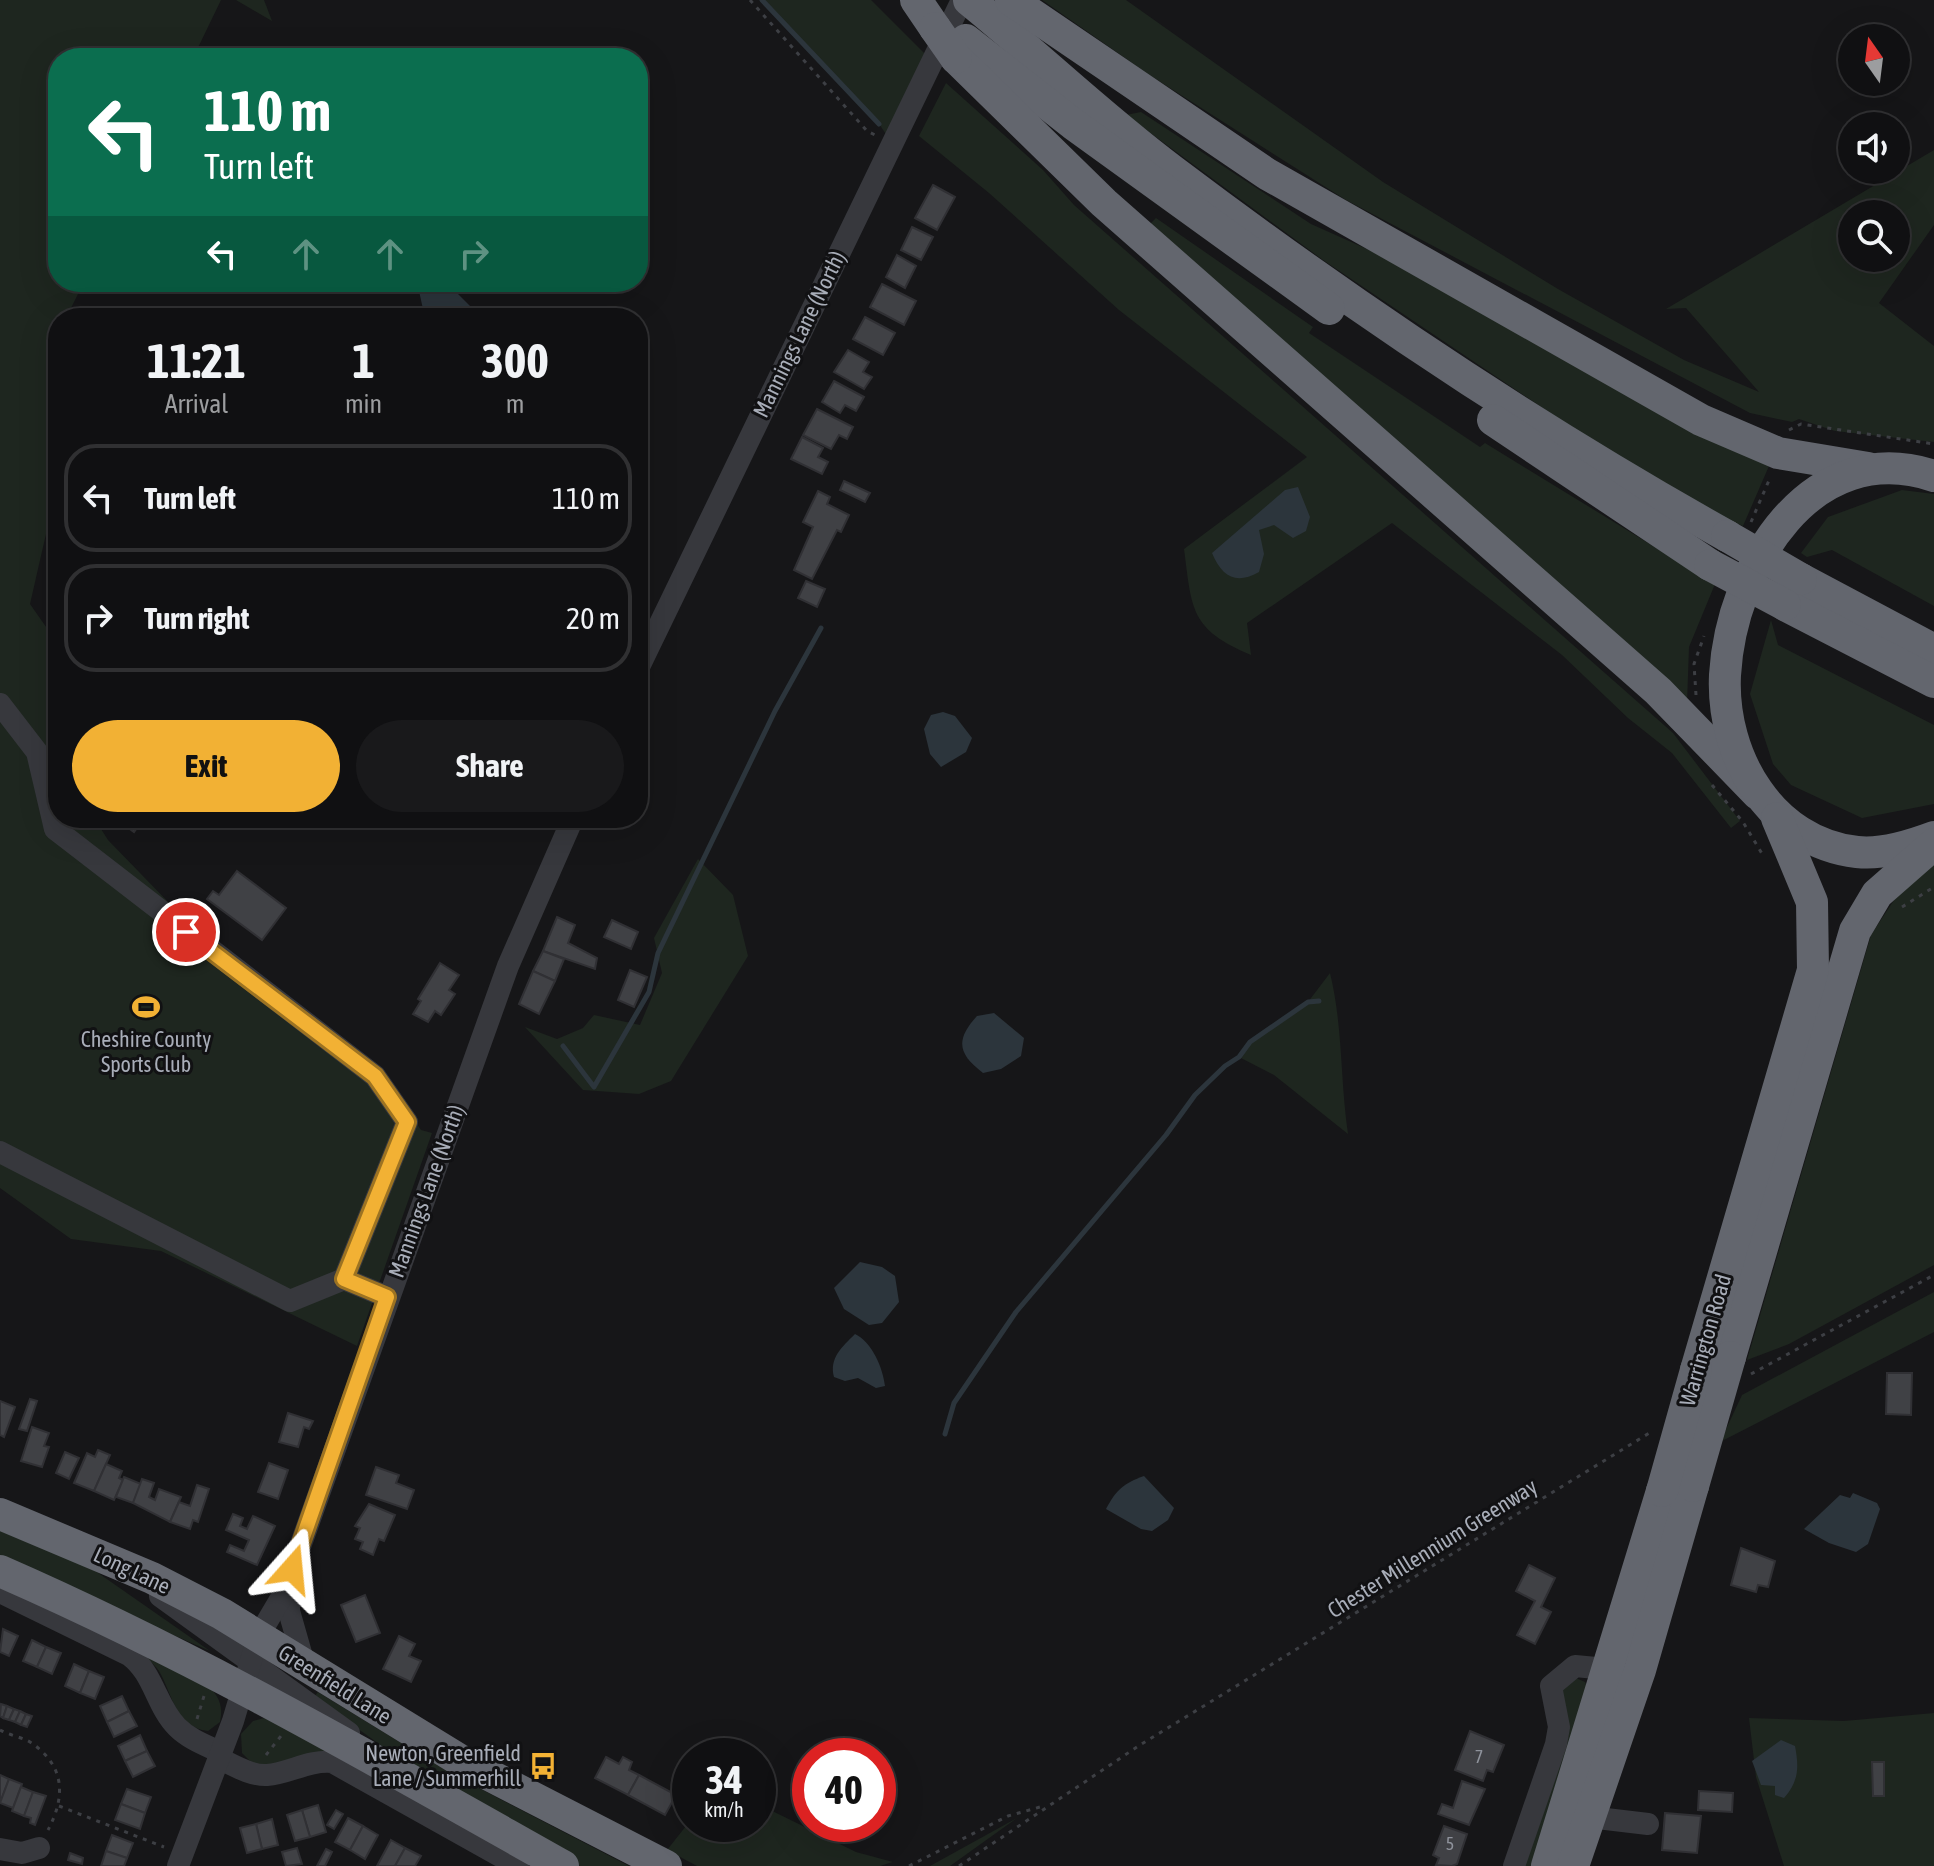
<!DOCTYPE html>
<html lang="en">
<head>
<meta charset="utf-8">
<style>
	body { margin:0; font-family:"Asap Condensed",sans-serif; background:#19191b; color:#f1f3f6; height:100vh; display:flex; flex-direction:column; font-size:30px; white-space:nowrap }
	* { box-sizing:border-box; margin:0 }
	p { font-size:26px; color:#9c9d9f }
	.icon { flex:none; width:44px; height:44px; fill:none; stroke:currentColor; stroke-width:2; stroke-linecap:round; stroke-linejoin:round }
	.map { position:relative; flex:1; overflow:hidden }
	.details { position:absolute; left:48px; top:308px; width:600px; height:520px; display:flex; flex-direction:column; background:#101012; border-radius:32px; box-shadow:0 8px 32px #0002,0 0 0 2px #303032 }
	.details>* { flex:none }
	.banner { position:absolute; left:48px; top:48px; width:600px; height:244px; border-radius:32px; box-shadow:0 8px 32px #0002,0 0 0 2px #303032; background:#0b6e4f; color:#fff; overflow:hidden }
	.needle { width:52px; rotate:346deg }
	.tools { position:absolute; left:1838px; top:24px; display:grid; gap:16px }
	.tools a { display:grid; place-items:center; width:72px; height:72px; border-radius:50%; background:#101012; box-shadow:0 8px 32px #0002,0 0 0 2px #303032; font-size:40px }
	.speed { position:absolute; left:672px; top:1738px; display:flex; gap:16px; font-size:40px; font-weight:700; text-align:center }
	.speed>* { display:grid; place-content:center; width:104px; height:104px; border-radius:50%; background:#101012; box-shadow:0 8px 32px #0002,0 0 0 2px #303032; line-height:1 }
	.speed small { font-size:20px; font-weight:400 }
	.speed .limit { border:12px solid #d22; background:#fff; color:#111 }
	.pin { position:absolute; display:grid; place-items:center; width:68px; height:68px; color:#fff; margin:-34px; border:4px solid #fff; border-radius:50%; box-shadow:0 2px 8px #0007 }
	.me { position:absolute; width:88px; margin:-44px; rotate:18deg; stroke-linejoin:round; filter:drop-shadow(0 0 6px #0008) }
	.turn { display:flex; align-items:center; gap:28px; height:168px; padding:0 24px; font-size:36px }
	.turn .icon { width:104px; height:104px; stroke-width:2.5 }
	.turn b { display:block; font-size:56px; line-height:68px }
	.lanes { display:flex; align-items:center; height:76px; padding:0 24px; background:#0003; justify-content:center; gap:40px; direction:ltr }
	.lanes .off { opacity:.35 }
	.eta { display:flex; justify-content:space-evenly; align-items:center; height:136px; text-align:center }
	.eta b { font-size:48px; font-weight:700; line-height:56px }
	.cta { display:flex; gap:16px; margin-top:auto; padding:16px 24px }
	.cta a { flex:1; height:92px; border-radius:48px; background:#f2b134; color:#111; font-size:32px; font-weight:700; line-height:92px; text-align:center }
	.cta a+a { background:#19191b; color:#f1f3f6 }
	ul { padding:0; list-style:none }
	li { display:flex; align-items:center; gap:24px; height:108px; margin:0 16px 12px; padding:0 8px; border:4px solid #303032; border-radius:32px }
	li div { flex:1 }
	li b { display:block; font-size:30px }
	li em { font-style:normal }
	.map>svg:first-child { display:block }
</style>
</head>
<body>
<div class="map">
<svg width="1934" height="1866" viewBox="0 0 1934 1866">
	<rect width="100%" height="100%" fill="#161618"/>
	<!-- green -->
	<g fill="#1e261f" fill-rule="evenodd">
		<path d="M0,0H221L193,58H58V282H84L66,318H58V334L48,355L52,401L58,415V503L51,512L30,604L58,644V818H94L108,840L207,942L406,1108L421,1130L432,1133L357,1346L161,1251L71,1239L0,1188Z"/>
		<path d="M236,0H264L272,21Z"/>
		<path d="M762,0H871L932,61L893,144L879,124Z"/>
		<path d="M1042,0H1126L1383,182L1558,289L1684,360L1759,392L1686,308L1666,309L1934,150V225L1879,303L1934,346V442L1835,431L1799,419L1792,422L1750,413L1346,200L1148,74ZM1852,214H1896V258H1852Z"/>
		<path d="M946,83L1043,170L1074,205L1673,733L1740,821L1731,828L1672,753L1628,718L1562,655L1392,523L1247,623L1251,655C1190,629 1192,610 1184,549L1307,457L1119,310L989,193L919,136Z"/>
		<path d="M1141,112L1311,224L1387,258L1772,459L1743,526L1707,512L1617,458L1323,260L1126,115Z"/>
		<path d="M1156,218L1313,327L1309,333L1480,447L1485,443L1715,584L1689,647L1687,704L1149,225Z"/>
		<path d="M1902,490L1934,494V606L1832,550L1807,557L1801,553L1828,517Z"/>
		<path d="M1771,620L1778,645L1934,725V804L1862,818L1791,785L1773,764L1750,694Z"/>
		<path d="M698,859L733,895L748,956L671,1081L639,1094L583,1090L525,1027L557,1039L583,1028L594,1015L640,1025L662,973L654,938Z"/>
		<path d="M1934,859V1265L1789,1344L1747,1360L1871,935L1904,885Z"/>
		<path d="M1330,973C1343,1026 1340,1079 1348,1134L1274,1075L1239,1057L1250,1042L1308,1002Z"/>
		<path d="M1934,1292V1332L1720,1442L1742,1395Z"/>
		<path d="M0,1531L91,1568L210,1651L0,1560Z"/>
		<path d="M135,1650C164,1664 232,1679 220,1722L208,1731C175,1727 173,1695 159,1671C153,1662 143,1656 135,1650Z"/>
		<path d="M1576,1678L1585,1682L1589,1691L1537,1866H1522L1561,1688Z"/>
		<path d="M318,1692L450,1773L629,1866H580L478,1809L397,1757L314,1697Z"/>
		<path d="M1934,1713V1866H1784L1756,1777L1749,1718L1844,1721Z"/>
		<path d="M264,1718L330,1749L327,1753L272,1765H254L242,1753L241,1734L253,1721Z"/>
		<path d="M758,1804L856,1852L893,1862L880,1866H697L667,1850L690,1821V1824H758Z"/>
		<path d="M1017,1818L950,1866H929H930Z"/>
	</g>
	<!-- water -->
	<g fill="#2c353c">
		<path d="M417,282H452L453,289L482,318H425Z"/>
		<path d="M1298,487L1310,517L1306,531L1293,538L1274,525L1259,530L1264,554L1259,572C1236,585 1222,577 1212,553L1285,490Z"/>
		<path d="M943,712L955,716L972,738L966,752L941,767L930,754L924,729L931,715Z"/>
		<path d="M994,1013L1024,1038L1021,1056L1001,1069L983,1073C958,1054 955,1040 977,1016Z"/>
		<path d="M860,1262L882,1267L895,1276L899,1302L882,1323L869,1325L844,1309L834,1288Z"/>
		<path d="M855,1334C872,1342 883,1368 885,1386L876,1388L858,1378L845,1381L834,1377C829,1358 842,1347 855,1334Z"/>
		<path d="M1144,1476L1174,1508L1168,1520L1152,1531L1141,1529L1106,1509C1116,1490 1124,1483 1144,1476Z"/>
		<path d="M1853,1493L1877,1503L1880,1509L1868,1544L1856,1552L1829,1543L1804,1529L1840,1495L1850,1498Z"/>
		<path d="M1781,1740L1795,1746C1799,1767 1799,1781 1784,1798L1775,1795V1786L1761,1785L1752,1761Z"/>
	</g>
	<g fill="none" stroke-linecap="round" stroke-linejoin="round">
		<!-- stream -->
		<g stroke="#2c353c" stroke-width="5">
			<path d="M762,0L879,124"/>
			<path d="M563,1046L594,1087L649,992L658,953L775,711L821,628"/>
			<path d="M945,1434L954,1403L1016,1312L1166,1135L1195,1095L1225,1066L1239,1057L1250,1042L1308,1002L1319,1001"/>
		</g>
	</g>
	<!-- building -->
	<g fill="#404145" stroke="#303034" stroke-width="2">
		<path d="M933,185L955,197L937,230L915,218Z"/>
		<path d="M912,227L933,237L921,260L901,250Z"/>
		<path d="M897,255L916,266L905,288L886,277Z"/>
		<path d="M882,284L916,301L904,325L870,307Z"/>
		<path d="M865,317L895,333L883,355L853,339Z"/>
		<path d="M848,350L869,362L863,372L872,377L864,389L834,372Z"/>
		<path d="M834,381L864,397L856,411L845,405L840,413L822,402Z"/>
		<path d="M817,409L853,427L847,439L839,435L831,449L803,435Z"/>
		<path d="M802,437L823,448L818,457L828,462L822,474L791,459Z"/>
		<path d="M844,481L870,493L865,502L840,490Z"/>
		<path d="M818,491L830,497L827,504L849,515L841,532L837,530L812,579L794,570L813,527L803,522Z"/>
		<path d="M806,581L825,589L817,607L798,598Z"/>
		<path d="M115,818H144L134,832Z"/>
		<path d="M237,871L286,908L262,940L207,899L213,891L219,895Z"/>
		<path d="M557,917L575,925L568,943L597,958L595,969L543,951Z"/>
		<path d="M612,920L638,932L631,949L604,937Z"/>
		<path d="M543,951L564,959L555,981L533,971Z"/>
		<path d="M440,963L459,975L449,990L455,994L441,1015L435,1011L428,1022L413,1014L421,1001L418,999Z"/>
		<path d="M630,970L647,977L634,1007L618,1000Z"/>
		<path d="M533,971L555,981L539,1014L519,1004Z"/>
		<path d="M1887,1373H1912L1911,1415L1886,1414Z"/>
		<path d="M30,1399L37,1401L27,1431L19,1429Z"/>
		<path d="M0,1401L15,1407L4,1437L0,1435Z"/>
		<path d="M288,1413L313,1421L309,1429L304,1427L298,1447L279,1442Z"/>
		<path d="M32,1427L49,1433L44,1446L49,1447L42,1467L21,1461Z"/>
		<path d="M98,1450L110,1455L94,1491L74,1483L87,1453L95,1457Z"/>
		<path d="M65,1452L79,1458L69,1479L56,1473Z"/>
		<path d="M269,1463L288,1470L278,1499L258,1492Z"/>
		<path d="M106,1464L122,1471L119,1478L123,1480L114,1500L94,1491Z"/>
		<path d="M376,1467L399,1475L396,1483L414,1490L407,1509L366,1495Z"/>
		<path d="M124,1477L141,1484L133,1503L116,1497Z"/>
		<path d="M142,1479L154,1483L149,1497L155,1500L159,1489L181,1497L170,1522L133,1503Z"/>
		<path d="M197,1485L209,1489L198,1522L193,1520L190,1529L170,1522L179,1502L190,1506Z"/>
		<path d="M369,1504L395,1515L384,1541L379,1539L373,1555L360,1549L363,1542L355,1539L360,1528L355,1526Z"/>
		<path d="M233,1514L243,1518L240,1526L247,1529L253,1516L275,1526L257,1565L227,1552L230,1545L244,1551L249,1540L226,1530Z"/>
		<path d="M1741,1548L1775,1561L1768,1587L1758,1585L1756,1592L1731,1585Z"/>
		<path d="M1529,1565L1555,1578L1541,1607L1551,1612L1535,1644L1517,1635L1535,1601L1516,1591Z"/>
		<path d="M365,1595L380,1633L356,1642L341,1605Z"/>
		<path d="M3,1629L18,1636L9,1656L0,1652Z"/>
		<path d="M399,1636L415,1644L409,1656L421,1661L411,1682L383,1669Z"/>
		<path d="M32,1640L46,1647L37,1667L23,1661Z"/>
		<path d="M46,1647L61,1653L52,1674L37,1667Z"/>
		<path d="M74,1664L89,1671L80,1693L65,1686Z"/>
		<path d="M89,1671L104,1677L95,1699L80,1693Z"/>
		<path d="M122,1696L129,1711L107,1722L100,1706Z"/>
		<path d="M1,1704L7,1706L3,1718L0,1716Z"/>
		<path d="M7,1706L14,1709L9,1720L3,1718Z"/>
		<path d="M14,1709L20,1711L15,1722L9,1720Z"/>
		<path d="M20,1711L26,1714L21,1725L15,1722Z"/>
		<path d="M129,1711L137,1726L114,1737L107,1722Z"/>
		<path d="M26,1714L32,1716L27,1727L21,1725Z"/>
		<path d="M1470,1731L1504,1745L1493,1772L1487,1770L1483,1781L1455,1770Z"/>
		<path d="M140,1735L147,1751L125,1761L118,1746Z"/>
		<path d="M147,1751L155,1766L133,1777L125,1761Z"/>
		<path d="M606,1757L619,1764L623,1757L632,1762L629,1770L639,1775L628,1795L595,1778Z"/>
		<path d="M1872,1762H1884V1796H1873Z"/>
		<path d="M0,1775L9,1779L0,1803Z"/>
		<path d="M639,1775L676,1795L665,1815L628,1795Z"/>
		<path d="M9,1779L22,1784L13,1808L0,1803Z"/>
		<path d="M1462,1781L1485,1789L1469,1825L1438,1814L1442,1804L1453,1808Z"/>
		<path d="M21,1787L33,1792L24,1816L12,1811Z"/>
		<path d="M127,1789L151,1797L145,1813L121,1804Z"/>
		<path d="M1699,1791L1733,1793L1732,1812L1698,1810Z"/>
		<path d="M33,1792L46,1796L35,1825L30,1823L31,1818L24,1816Z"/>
		<path d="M121,1804L145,1813L140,1829L115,1820Z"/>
		<path d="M318,1805L326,1832L310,1837L302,1810Z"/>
		<path d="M302,1810L310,1837L295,1841L287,1815Z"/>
		<path d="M336,1810L343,1814L334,1829L327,1825Z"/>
		<path d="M1665,1813L1701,1816L1697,1853L1662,1850Z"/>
		<path d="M348,1818L363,1826L350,1850L335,1842Z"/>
		<path d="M272,1819L278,1845L262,1849L256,1824Z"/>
		<path d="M256,1824L262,1849L247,1853L240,1828Z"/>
		<path d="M363,1826L378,1835L365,1859L350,1850Z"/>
		<path d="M1444,1826L1467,1834L1457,1864L1452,1866L1436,1865L1439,1858L1433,1855Z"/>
		<path d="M112,1835L133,1843L127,1858L106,1851Z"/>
		<path d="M391,1840L405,1848L395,1866H377Z"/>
		<path d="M297,1848L302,1864L286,1866L282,1852Z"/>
		<path d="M405,1848L421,1856L415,1866H395Z"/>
		<path d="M326,1849L332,1852L325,1866H317Z"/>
		<path d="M106,1851L127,1858L124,1866H101Z"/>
		<path d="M70,1853L83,1858L82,1864L68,1860Z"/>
	</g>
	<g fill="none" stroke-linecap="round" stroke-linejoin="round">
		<!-- path -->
		<g stroke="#3d3f44" stroke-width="3" stroke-dasharray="4 6" stroke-linecap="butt">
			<path d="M750,0L867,131L875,135"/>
			<path d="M1789,430L1801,424L1934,444"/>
			<path d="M1751,522L1770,478"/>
			<path d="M1696,695L1694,664L1704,636"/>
			<path d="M1712,785L1743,822L1764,857"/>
			<path d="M1902,907L1934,887"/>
			<path d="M1751,1374L1934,1275"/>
			<path d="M197,1719L204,1696"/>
			<path d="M0,1730C9,1735 21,1737 30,1742C65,1765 66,1796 48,1830"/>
			<path d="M266,1755L281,1736"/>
			<path d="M59,1806L164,1847"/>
			<path d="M909,1866L1008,1816L1040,1807"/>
			<path d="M959,1866L1140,1745L1651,1432"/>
		</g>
		<!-- minor -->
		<g stroke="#37383d" stroke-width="22">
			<path d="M638,669L962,0"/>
			<path d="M0,704L37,752L55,829L375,1076L407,1122L344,1279L290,1301L0,1152"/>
			<path d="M344,1279L387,1297"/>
			<path d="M289,1586V1611L305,1667"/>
			<path d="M0,1592L129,1655C154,1673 156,1706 177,1727C189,1739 205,1745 220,1752"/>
			<path d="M160,1596L349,1733"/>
			<path d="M218,1758C233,1765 251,1776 267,1775C290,1773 308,1760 332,1762L518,1866"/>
			<path d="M1589,1817L1648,1824"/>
			<path d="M0,1849L22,1853L39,1848"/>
			<path d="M178,1866L233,1721L258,1637L281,1598L292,1569L508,966L573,818"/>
			<path d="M1514,1866L1556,1744L1559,1727L1551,1686L1575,1666L1607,1669"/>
		</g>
		<!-- highway -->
		<g stroke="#63666e" stroke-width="32">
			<path d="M916,0L935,28"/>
			<path d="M969,0C1038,56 1102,118 1173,171C1349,304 1534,428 1727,536"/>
			<path d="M1011,0L1267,174L1701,420L1778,453L1868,468"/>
			<path d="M966,40L1073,124L1329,309"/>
			<path d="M956,58L1104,203L1658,691L1758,794"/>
			<path d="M1493,420L1710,565"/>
			<path d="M1934,476C1811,435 1731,567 1725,675C1721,757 1771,842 1857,852C1882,855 1910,846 1934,837"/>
			<path d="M1801,579L1934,650"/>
			<path d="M1785,605L1934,682"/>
			<path d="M1730,1357L1855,931L1877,894L1934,844"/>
			<path d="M1696,1370L1813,970L1812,902L1777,818"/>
			<path d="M0,1514L152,1578L222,1614L458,1759L666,1866"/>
			<path d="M0,1571C195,1656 378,1762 563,1866"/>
			<path d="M1547,1866L1662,1491"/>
			<path d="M1573,1866L1640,1670L1693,1486"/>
		</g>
		<!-- highway-bridge -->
		<g stroke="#63666e" stroke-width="32">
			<path d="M935,28L956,58"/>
			<path d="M1727,536L1801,579"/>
			<path d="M1710,565L1785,605"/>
			<path d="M1693,1486L1730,1357"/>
			<path d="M1662,1491L1696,1370"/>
		</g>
	</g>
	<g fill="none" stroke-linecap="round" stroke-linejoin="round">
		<!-- route casing -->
		<g stroke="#9d7322" stroke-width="20">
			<path id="route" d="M186,932L375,1076L407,1122L344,1279L387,1297L292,1569"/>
		</g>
		<!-- route -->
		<use href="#route" stroke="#f2b134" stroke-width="14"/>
	</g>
	<!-- icons -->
	<defs>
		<g id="stadium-bare" transform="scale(2.16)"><path d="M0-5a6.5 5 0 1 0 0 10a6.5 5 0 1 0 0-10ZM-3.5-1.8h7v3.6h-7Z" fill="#f2b134" stroke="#111113" stroke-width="2.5" paint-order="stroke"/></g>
		<g id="bus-bare" transform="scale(2.16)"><path d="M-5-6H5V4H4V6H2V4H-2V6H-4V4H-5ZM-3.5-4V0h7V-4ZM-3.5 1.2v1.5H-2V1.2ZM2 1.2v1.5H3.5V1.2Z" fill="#f2b134" stroke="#111113" stroke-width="2.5" paint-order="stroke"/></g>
	</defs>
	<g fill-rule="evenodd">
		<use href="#stadium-bare" x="146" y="1007"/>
		<use href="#bus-bare" x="543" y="1766"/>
	</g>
	<g text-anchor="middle" stroke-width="6" stroke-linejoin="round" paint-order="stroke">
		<!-- number labels -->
		<g font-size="18" fill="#8e929b">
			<text x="1479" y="1763">7</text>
			<text x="1450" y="1850">5</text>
		</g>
		<!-- street labels -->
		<g font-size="22" fill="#a8adb8" stroke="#111113">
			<text transform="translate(799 334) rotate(-64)" y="8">Mannings Lane (North)</text>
			<text transform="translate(426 1191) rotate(-70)" y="8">Mannings Lane (North)</text>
			<text transform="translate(1705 1340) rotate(-74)" y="8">Warrington Road</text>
			<text transform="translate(1432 1548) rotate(-32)" y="8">Chester Millennium Greenway</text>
			<text transform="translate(132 1570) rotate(25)" y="8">Long Lane</text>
			<text transform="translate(335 1684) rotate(32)" y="8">Greenfield Lane</text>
		</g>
		<!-- poi labels -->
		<g font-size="22" fill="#a8adb8" stroke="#111113">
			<text x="146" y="1047">Cheshire County<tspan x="146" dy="25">Sports Club</tspan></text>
			<text x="521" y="1761" text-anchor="end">Newton, Greenfield<tspan x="521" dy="25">Lane / Summerhill</tspan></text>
		</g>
	</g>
</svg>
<div class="tools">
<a><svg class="needle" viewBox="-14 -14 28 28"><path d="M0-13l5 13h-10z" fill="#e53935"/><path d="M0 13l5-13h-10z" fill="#9c9d9f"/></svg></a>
<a><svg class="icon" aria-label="sound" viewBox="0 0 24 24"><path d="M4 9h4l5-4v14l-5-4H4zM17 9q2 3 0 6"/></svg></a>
<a><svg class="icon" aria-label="search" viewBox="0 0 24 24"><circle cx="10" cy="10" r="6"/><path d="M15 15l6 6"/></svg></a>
</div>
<div class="speed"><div>34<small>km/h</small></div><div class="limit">40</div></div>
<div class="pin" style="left:186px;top:932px;background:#d93025"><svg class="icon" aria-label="arrive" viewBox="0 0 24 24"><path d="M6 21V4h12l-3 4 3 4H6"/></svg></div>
<svg class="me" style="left:292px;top:1569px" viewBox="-20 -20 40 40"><path d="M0-17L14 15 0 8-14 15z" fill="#f2b134" stroke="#fff" stroke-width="4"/></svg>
<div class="banner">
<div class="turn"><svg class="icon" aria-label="left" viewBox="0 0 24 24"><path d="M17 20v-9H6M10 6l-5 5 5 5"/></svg><div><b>110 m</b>Turn left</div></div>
<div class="lanes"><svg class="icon" aria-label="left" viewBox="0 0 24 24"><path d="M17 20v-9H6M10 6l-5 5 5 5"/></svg><svg class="icon off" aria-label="ahead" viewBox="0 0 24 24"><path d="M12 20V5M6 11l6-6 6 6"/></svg><svg class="icon off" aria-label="ahead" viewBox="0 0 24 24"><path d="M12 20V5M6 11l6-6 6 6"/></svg><svg class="icon off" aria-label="right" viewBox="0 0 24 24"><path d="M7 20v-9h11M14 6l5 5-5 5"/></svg></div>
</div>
<section class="details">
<div class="eta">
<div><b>11:21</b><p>Arrival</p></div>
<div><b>1</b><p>min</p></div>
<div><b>300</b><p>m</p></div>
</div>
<ul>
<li><svg class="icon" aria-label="left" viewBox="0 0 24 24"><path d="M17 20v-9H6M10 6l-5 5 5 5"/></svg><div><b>Turn left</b></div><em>110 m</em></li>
<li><svg class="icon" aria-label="right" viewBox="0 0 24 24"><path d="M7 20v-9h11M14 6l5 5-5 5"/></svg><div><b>Turn right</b></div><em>20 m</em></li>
</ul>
<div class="cta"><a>Exit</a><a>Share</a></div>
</section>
</div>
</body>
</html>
